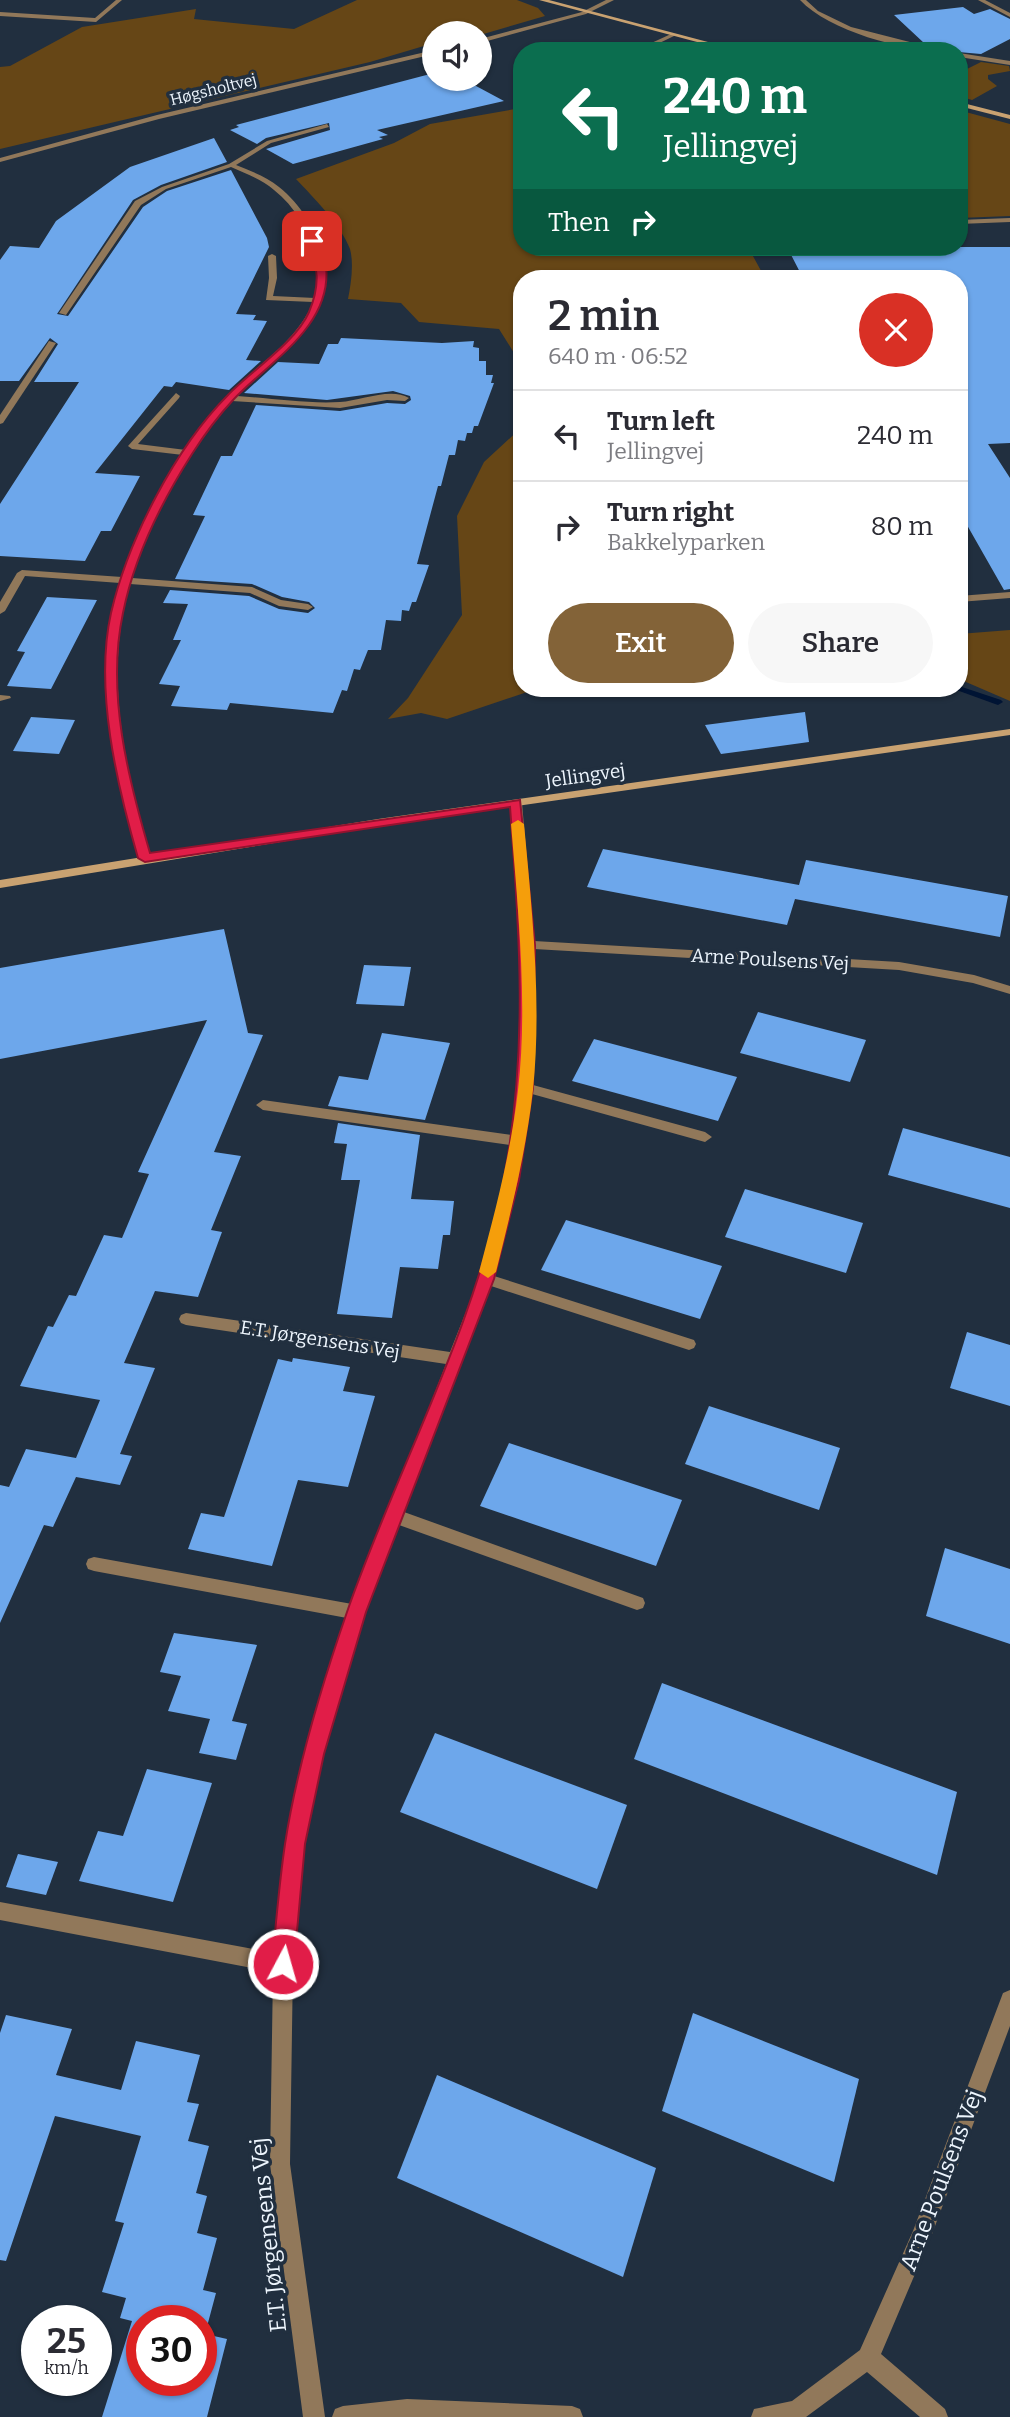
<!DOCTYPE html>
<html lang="en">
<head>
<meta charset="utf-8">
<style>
	body { margin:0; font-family:Bitter,serif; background:#f7f7f7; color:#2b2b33; height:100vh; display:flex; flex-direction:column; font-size:26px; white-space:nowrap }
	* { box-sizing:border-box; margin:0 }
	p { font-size:23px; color:#7c7c81 }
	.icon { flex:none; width:38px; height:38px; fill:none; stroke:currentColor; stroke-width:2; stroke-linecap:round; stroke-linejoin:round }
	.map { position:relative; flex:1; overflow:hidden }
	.side { position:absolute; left:513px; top:270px; width:455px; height:427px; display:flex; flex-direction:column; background:#fff; border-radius:28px; box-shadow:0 2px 5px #0004 }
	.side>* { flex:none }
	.top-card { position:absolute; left:513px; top:42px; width:455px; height:214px; border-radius:28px; box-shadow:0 2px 5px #0004; background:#0b6e4f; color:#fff; overflow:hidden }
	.controls { position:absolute; left:422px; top:21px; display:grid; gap:14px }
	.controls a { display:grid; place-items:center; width:70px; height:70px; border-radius:50%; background:#fff; box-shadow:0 2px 5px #0004; font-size:35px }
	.speed { position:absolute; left:21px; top:2305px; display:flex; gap:14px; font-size:35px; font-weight:700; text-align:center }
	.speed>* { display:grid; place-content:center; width:91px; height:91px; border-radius:50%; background:#fff; box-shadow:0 2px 5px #0004; line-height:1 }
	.speed small { font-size:18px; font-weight:400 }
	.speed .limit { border:10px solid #d22; background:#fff; color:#111 }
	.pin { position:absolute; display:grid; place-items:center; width:60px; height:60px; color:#fff; margin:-30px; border-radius:14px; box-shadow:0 4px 10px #0006 }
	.me { position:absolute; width:77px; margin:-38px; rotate:6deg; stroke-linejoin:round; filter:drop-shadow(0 0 5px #0008) }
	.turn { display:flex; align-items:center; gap:24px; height:147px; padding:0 35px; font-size:32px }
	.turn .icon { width:91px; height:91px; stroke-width:2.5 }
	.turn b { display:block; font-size:49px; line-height:60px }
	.then { display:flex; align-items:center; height:66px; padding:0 35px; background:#0003; gap:14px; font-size:26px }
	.round { display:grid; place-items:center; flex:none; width:74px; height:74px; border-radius:37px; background:#f7f7f7 }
	.head { display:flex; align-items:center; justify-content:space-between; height:119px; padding:0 35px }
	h1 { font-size:42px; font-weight:600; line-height:52px }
	.action { display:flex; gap:14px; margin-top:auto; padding:14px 35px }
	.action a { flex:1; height:80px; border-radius:42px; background:#836338; color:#fff; font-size:28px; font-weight:600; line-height:80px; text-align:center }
	.action a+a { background:#f7f7f7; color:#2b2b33 }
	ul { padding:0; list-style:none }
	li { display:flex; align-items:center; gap:21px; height:91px; padding:0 35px; border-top:2px solid #e1e1e2 }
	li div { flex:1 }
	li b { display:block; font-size:26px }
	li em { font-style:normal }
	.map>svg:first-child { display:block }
</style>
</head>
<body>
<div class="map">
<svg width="1010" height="2417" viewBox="0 0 1010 2417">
	<rect width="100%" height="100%" fill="#212f3f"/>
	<!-- green -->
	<g fill="#664616">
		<path d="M357,0H517L538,8L545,16L480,35L464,30L457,33H434V43L370,62L0,149V67L10,66L82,27L196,9L194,19L294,29Z"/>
		<path d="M981,62L1009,66L1010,71L988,75V79L997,86L972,100L959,96V73Z"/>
		<path d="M521,108L522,247H748L765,278H522L521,364L499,329L419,322L401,303L348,299C351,284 354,264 350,249C341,225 313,197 296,179L394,143L430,124Z"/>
		<path d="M962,111L1010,124V216L959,218V113Z"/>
		<path d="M521,428L522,688H539L447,719L421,713L388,719L408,698L462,615L457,516L484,462Z"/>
		<path d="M1010,630V701L959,679V634Z"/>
	</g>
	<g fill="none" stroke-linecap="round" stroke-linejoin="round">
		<!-- stream -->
		<path fill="#001434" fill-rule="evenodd" d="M959,686L1001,700L1003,702L998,705L995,704L951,688H959Z"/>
	</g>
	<!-- building -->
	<g fill="#6da7eb" fill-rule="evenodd">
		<path d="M963,7L974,14L990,9L1010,19V39L981,54L947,51L924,43L894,15Z"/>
		<path d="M434,73V79H463L504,101L377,130L388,135L379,137L383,139L293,164L266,149L330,130L329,123L266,138L257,144L230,130L239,127L236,125Z"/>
		<path d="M214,138L227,162L161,185L133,200L57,314L68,316L143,207L167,191L231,170L267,238L269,247L236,314L256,315L253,320L267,321L246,360L261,361L229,390L176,382L172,387L164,386L95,473L140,476L111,531H101L85,561L0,556V504L79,382H34L58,344L50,338L19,381H0V260L10,246L39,248L56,221L130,167Z"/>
		<path d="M787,247H1010V443L988,444L1010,478V589L1004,590L959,511V278H803Z"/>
		<path d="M341,338L442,343L474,341L473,347L479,348V361H486V375H493L491,383H494L478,426H474L472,433H467L465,441L458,440L455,455H449L441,486H438L417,564L429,565L416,602H412L409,611L402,610L401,621L386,620L381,650H368L360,670L354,669L347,691L342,690L333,713L230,703L227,710L171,706L180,686L159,684L181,640H173L188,604L163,603L170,590L249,596L279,609L308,613L315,608L309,602L282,597L252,584L175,579L205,516L193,515L221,456H232L256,405L340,411L387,403L405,404L411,400L410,396L393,391L327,400L244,393L278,362L319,364L328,344H338Z"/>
		<path d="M47,597L97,600L51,689L7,686L25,652L17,651Z"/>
		<path d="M805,712L809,742L721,754L705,725Z"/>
		<path d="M31,717L75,720L59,754L13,751Z"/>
		<path d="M603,849L799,885L806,860L1008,896L1000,937L795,899L787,925L587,887Z"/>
		<path d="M224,929L248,1033L263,1035L214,1152L241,1156L211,1230L222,1232L198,1297L155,1291L124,1363L155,1368L120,1454L132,1456L120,1485L76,1477L53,1527L44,1525L0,1623V1485L9,1487L26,1449L76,1458L100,1400L20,1386L48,1326L53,1327L69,1295L76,1296L104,1235L122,1238L149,1174L138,1172L207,1020L0,1059V968Z"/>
		<path d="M364,965L411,967L404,1006L356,1004Z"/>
		<path d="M758,1012L866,1040L850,1082L740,1053Z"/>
		<path d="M382,1033L450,1043L425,1120L328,1106L339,1076L368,1080Z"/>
		<path d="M594,1039L737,1077L718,1121L572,1081Z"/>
		<path d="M338,1123L420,1135L411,1199L454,1201L450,1235H443L438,1269L400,1267L392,1318L337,1314L360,1180H341L347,1144L334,1143Z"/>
		<path d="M903,1128L1010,1157V1208L888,1175Z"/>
		<path d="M745,1189L863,1223L846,1273L725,1237Z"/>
		<path d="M566,1220L722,1266L700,1319L541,1270Z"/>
		<path d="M967,1332L1010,1345V1406L950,1388Z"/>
		<path d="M293,1358L350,1367L343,1391L375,1396L348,1487L298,1480L272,1566L188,1549L201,1513L224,1517L278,1359L292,1362Z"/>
		<path d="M709,1406L840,1448L819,1510L685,1464Z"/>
		<path d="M509,1443L682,1500L656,1566L480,1506Z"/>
		<path d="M945,1548L1010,1569V1644L926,1616Z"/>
		<path d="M174,1633L257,1645L232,1721L247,1724L236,1760L199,1753L210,1719L168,1711L181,1676L160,1672Z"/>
		<path d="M662,1683L957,1792L937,1875L634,1759Z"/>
		<path d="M435,1733L627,1805L597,1889L400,1812Z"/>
		<path d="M147,1769L212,1783L173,1902L79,1881L98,1831L123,1836Z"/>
		<path d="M18,1854L58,1862L46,1895L6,1887Z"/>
		<path d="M693,2013L859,2079L834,2182L662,2111Z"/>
		<path d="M6,2015L72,2029L56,2075L121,2090L136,2041L200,2055L187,2102L199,2104L188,2141L209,2146L196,2193L207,2196L197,2233L217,2238L203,2290L216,2293L205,2334L227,2339L207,2417H102L132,2321L120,2318L126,2298L102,2292L124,2223L115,2221L141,2136L55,2116L6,2261L0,2260V2033ZM142,2320H201V2380H142Z"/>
		<path d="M437,2075L656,2168L623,2277L397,2178Z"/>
	</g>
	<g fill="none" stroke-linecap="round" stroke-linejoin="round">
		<!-- street -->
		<g fill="#91785a" fill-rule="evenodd">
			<path d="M116,0H122L96,22L0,16V12L95,18Z"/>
			<path d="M606,0H614L586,14L480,43V39L582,12Z"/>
			<path d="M800,0H806L818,11L851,27L945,51C903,51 829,31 800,0Z"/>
			<path d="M978,0H985L1010,13V17Z"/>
			<path d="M671,34L676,35L643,51H634Z"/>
			<path d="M434,50V54L159,119L0,162V158L157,115Z"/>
			<path d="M959,53L1010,61V65L959,57Z"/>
			<path d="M327,124L329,127L271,143L236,165C251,171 267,177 279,187C321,220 340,285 306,329C287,355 259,373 237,396C270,398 307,404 340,402C361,401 390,387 409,398L405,401L387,400L340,408L232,401C188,452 153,514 132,578L252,587L281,600L308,604L313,607L308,610L279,606L250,593L130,584C103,676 125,768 151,858L145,862L139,858C114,768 92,675 120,583L25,576L5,611L0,614V602L17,573L22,570L122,577L150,513L183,455L132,449L128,446L176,393L180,396L179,398L138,444L186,450C198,432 211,413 225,398C254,366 296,344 313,302L266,300L269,278L268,256L272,254L276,256L277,278L273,296L315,298C321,258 306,215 274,190C262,179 246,174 231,167L166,189L141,205L66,315L59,313L135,201L162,187L229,164L267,141Z"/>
			<path d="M1010,218V222L959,224V220Z"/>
			<path d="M49,341L56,343L3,423L0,424V415Z"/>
			<path d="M1010,592V598L959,602V596Z"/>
			<path d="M0,695L10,696L11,698L0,701Z"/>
			<path d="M516,800L522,803L534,941L899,962L974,975L1010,986V994L973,983L899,970L534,949L533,1085L705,1132L712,1137L705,1142L532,1094L518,1180L494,1276L694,1340L696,1344L694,1348L689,1350L491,1286L404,1512L643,1598L645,1603L643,1608L637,1610L399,1525L365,1612L323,1754L304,1844L293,1964L290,2164L325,2417H303L270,2164L273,1972L0,1920V1902L275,1953L286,1844L305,1754L347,1618L94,1571L88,1569L86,1564L88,1559L94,1557L352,1604L446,1364L186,1325L181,1323L179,1319L181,1315L186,1313L450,1352L479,1279L504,1180L510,1145L263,1110L256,1105L263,1100L512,1135C530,1025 519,913 510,803Z"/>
			<path d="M1010,1990V2026L932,2234L881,2354L945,2409L948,2417H920L867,2372L806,2417H751L754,2409L792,2401L860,2350L913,2231L1003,1993Z"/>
			<path d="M407,2399L572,2406L580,2409L583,2417H332L335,2409L343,2406Z"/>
		</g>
		<!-- secondary -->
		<g fill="#c9a271" fill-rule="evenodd">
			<path d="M539,0H549L742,51H731Z"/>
			<path d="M959,102L1010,115V119L959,106Z"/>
			<path d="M1010,729V735L378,826L0,888V880L378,819Z"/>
		</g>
	</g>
	<!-- route -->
	<path fill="#e11d48" stroke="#92132f" stroke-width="2" d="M312,238C319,243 324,256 326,265C333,326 270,361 234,399C219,415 204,435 192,454C162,501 134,558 123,613C106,692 128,778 150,853L520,800L535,945L533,1088L519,1180L494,1279L366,1612L324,1754L305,1844L294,1964L291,1971L283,1975L275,1971L272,1964C276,1924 279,1884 285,1844C297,1766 321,1687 347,1612C397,1468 475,1329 504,1178C528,1052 520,934 510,807L145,862L138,858C117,785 94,689 111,613C128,540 175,448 228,395C251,371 296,342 309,312C320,286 319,265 307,241Z"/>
	<!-- slow -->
	<path fill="#f59e0b" d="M518,820L524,824C532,910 542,1003 533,1090C526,1152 511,1212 496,1272L488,1278L479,1272C495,1212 511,1152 518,1090C528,1005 518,909 511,824Z"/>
	<g text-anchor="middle" stroke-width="7" stroke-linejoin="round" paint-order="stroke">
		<!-- far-street labels -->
		<g font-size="16" fill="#edf5fd" stroke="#212f3f">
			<text transform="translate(213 89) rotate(-14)" y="6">Høgsholtvej</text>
		</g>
		<!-- street labels -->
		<g font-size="19" fill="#edf5fd" stroke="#212f3f">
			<text transform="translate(585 775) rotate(-8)" y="7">Jellingvej</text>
			<text transform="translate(770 959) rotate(3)" y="7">Arne Poulsens Vej</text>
			<text transform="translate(320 1339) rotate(9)" y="7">E.T. Jørgensens Vej</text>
		</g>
		<!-- near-street labels -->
		<g font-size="23" fill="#edf5fd" stroke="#212f3f">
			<text transform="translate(941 2180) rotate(-69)" y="8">Arne Poulsens Vej</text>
			<text transform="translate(268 2235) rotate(-96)" y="8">E.T. Jørgensens Vej</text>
		</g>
	</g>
</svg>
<div class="controls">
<a><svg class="icon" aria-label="sound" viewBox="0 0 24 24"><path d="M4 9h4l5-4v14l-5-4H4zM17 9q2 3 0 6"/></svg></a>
</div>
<div class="speed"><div>25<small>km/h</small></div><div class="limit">30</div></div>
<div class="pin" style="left:312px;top:241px;background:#d93025"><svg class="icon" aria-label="arrive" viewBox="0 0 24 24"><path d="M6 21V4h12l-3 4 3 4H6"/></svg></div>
<svg class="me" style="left:283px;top:1964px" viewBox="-20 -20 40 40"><circle r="17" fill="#e11d48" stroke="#fff" stroke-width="3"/><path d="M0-11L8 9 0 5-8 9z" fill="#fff"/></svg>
<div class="top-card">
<div class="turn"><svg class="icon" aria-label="left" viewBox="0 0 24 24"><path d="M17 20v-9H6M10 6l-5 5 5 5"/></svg><div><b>240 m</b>Jellingvej</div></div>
<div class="then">Then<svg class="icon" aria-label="right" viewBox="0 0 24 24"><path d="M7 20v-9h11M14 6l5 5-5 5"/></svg></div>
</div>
<section class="side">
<div class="head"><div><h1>2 min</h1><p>640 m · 06:52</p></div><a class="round" style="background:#d93025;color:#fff"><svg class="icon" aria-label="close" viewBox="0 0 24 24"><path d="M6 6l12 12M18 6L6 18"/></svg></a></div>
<ul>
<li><svg class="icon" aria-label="left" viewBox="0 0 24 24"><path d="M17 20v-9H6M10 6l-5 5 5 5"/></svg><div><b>Turn left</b><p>Jellingvej</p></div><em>240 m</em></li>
<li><svg class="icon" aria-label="right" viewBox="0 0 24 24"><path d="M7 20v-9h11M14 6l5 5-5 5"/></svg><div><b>Turn right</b><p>Bakkelyparken</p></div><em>80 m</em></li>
</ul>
<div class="action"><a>Exit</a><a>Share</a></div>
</section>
</div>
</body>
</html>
